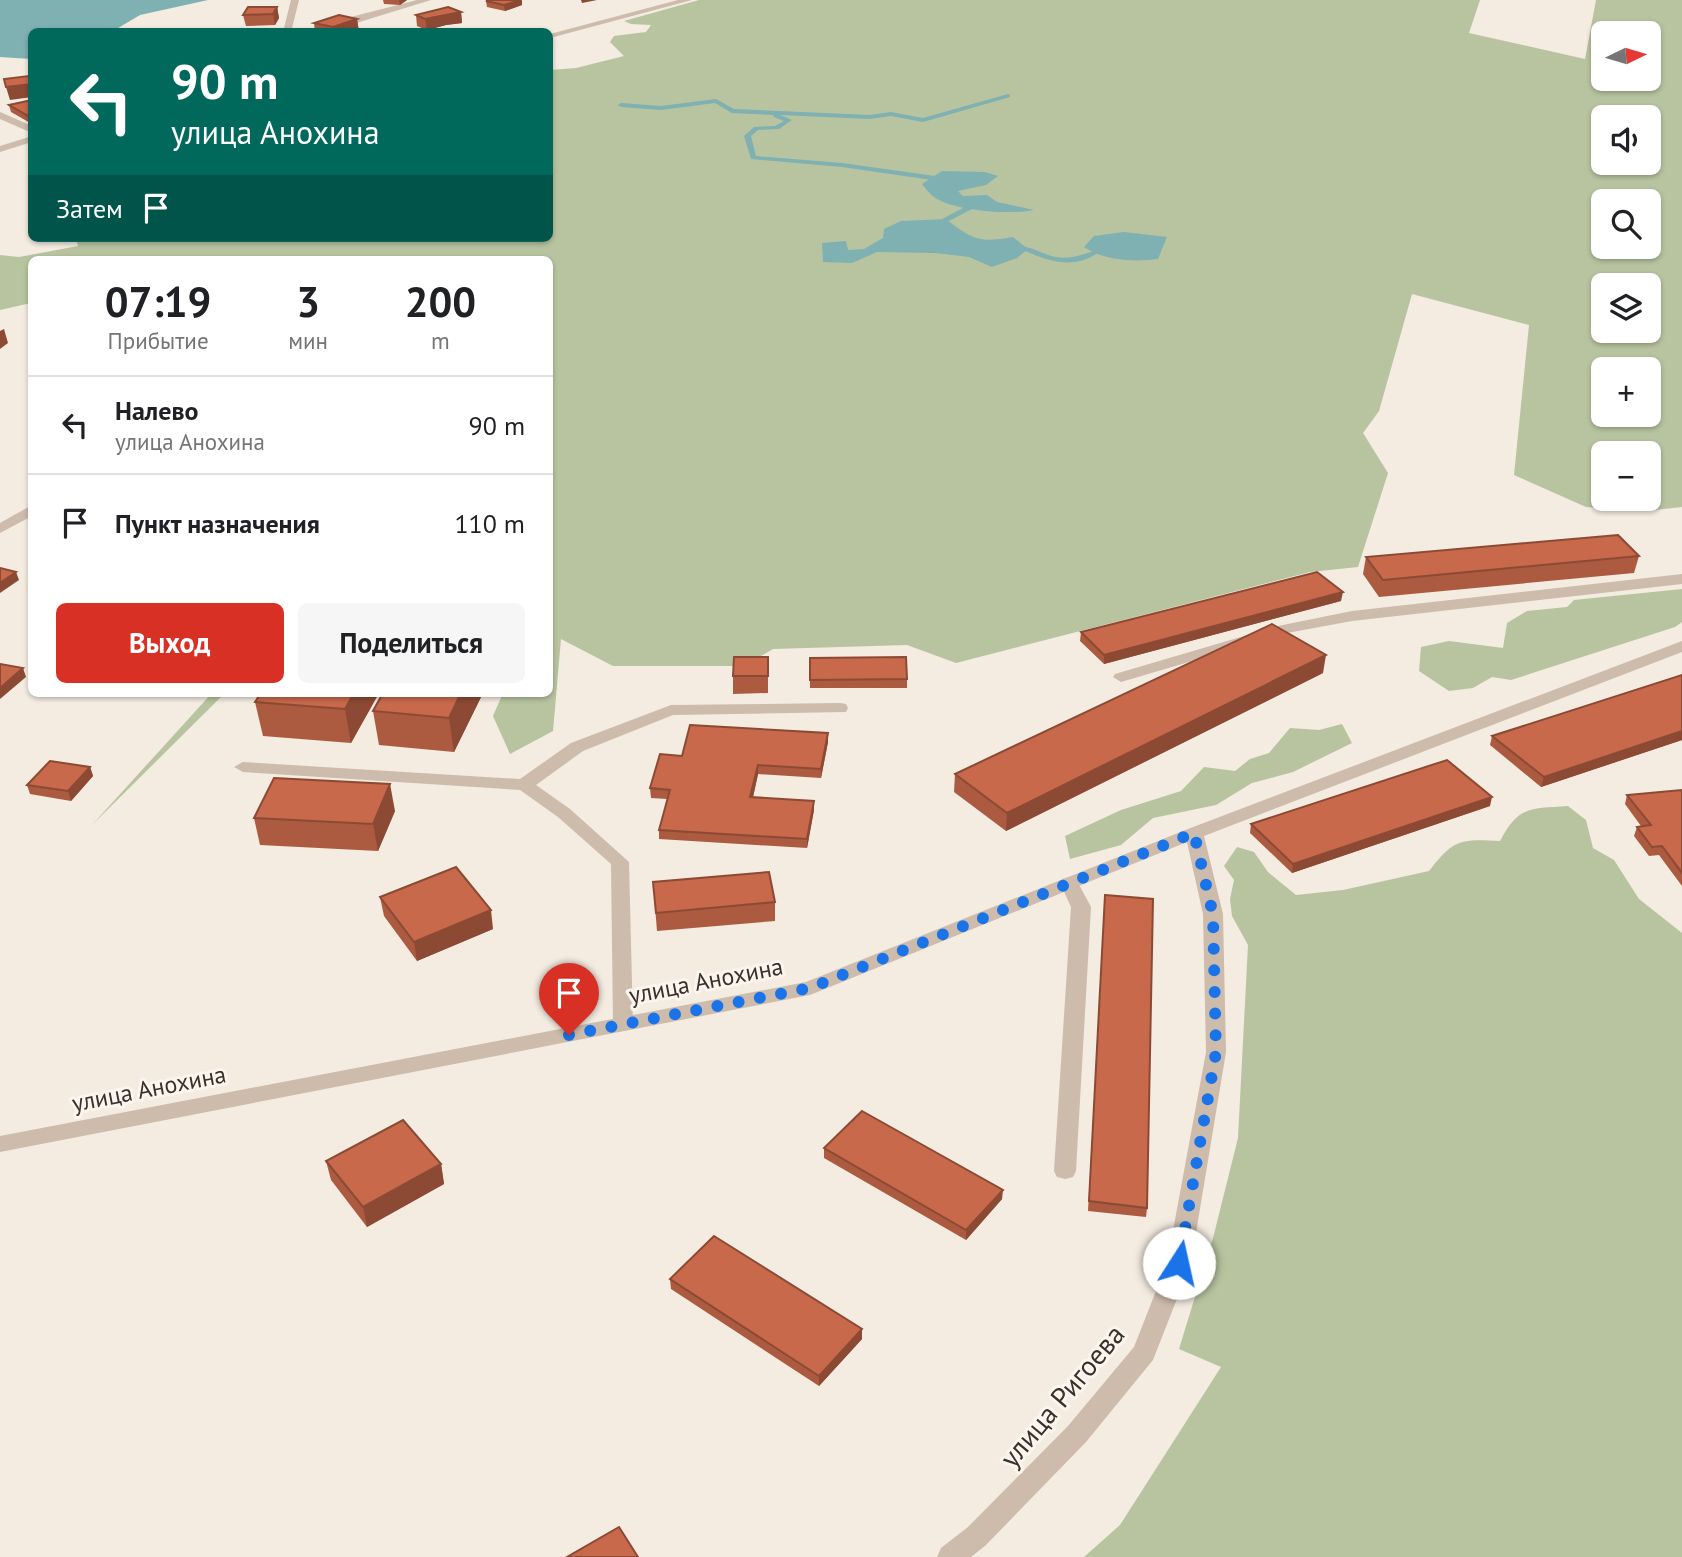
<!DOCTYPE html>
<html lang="ru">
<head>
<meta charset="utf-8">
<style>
	body { margin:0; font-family:"PT Sans",sans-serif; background:#f6f6f6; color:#202124; height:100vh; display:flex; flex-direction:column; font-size:26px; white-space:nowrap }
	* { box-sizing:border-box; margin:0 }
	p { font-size:23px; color:#757577 }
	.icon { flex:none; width:38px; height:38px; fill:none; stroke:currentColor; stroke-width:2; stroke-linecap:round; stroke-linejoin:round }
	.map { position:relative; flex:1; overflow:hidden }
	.panel { position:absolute; left:28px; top:256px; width:525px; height:441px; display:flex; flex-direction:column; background:#fff; border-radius:10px; box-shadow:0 2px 5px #0004 }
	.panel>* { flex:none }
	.hud { position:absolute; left:28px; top:28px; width:525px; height:214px; border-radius:10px; box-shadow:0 2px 5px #0004; background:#00695c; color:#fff; overflow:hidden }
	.needle { width:46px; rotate:85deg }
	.buttons { position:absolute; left:1591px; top:21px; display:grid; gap:14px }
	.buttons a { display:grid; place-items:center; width:70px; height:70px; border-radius:10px; background:#fff; box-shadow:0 2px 5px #0004; font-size:35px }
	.pin { position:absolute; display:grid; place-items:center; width:60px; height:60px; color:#fff; margin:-72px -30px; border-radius:50% 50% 50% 0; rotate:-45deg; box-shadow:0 0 7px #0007 }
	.pin .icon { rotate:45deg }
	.me { position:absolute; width:77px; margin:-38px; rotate:10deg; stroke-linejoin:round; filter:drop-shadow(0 0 5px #0008) }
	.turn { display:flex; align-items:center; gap:24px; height:147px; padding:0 28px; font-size:32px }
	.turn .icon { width:91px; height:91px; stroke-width:2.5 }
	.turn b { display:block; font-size:49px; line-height:60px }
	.then { display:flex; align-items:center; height:66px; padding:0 28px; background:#0003; gap:14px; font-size:26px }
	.eta { display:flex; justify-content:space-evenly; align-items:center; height:119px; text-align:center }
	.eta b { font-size:42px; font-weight:700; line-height:49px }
	.button { display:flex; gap:14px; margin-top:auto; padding:14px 28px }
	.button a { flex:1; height:80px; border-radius:10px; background:#d93025; color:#fff; font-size:28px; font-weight:700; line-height:80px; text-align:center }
	.button a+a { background:#f6f6f6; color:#202124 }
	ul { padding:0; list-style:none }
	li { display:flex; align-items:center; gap:21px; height:98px; padding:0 28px; border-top:2px solid #e0e0e0 }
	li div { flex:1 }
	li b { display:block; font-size:26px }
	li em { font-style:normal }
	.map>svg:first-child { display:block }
</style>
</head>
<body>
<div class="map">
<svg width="1682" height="1557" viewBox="0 0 1682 1557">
	<rect width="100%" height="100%" fill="#f4ebe1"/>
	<!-- green -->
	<g fill="#b8c4a0" fill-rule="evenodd">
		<path d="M699,0H1480L1469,33L1585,59L1596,0H1682V507L1646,511L1586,507L1514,475L1529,325L1412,294L1379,411L1363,433L1388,473L1358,567L1310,572L956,663L907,645L773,649L744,666H613L561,639L553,731L510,754L493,716L503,693H550V259H32L31,303L0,310V255L19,257L78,246L76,238H550V70L576,68L624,56L610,42L614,36L646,32L651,25L631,24L624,21ZM1603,33H1648V79H1603ZM1603,117H1648V163H1603ZM1603,201H1648V247H1603ZM1603,285H1648V331H1603ZM1603,369H1648V415H1603ZM1603,453H1648V499H1603Z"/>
		<path d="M1682,589V622L1675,627L1511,680L1492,677L1473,688L1449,691L1419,671L1421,647L1449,641L1503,648L1507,623L1527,611L1567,607L1574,600Z"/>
		<path d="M212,693H225L92,825Z"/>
		<path d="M1342,724L1352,743L1293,772L1252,783L1216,805L1153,818L1121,845L1070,859L1065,836L1121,810L1181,791L1204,767L1235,771L1250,759L1269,753L1290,728L1319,730Z"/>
		<path d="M1568,806L1586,820L1593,848L1614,860L1639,899L1682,933V1557H1084L1120,1525L1221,1367L1179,1349L1213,1238L1238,1138L1248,945L1232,916L1230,899L1234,880L1224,866L1237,847L1254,852L1268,872L1296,895L1343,890L1429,871C1454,839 1460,839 1500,841C1519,805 1530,809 1568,806Z"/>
	</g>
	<!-- water -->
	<g fill="#7fb0b2">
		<path d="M0,0H208L140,15L113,31L32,32L31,59L0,57Z"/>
		<path d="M942,171L985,172L998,176L986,185L958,191L963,196L987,195L997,202L1034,210C1009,215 959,211 937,199C931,196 926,189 922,184Z"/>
		<path d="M946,219C973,240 979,243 1013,237L1028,249L1017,258L992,267L969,257L935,253L877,252L852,263L823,262L822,243L846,241L848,250L864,249L883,238L884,229L901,221Z"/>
		<path d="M1124,232L1167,237L1158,259C1134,262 1105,261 1084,247L1094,236Z"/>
	</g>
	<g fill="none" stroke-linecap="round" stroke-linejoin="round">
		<!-- stream -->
		<g fill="#7fb0b2" fill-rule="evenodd">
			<path d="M1008,94L1010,95V97L923,122L891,116L870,119L780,115L792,120L779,129L758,130L751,136L756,156L842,163L935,176V180H932L842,167L751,159L744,136L754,127L775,126L784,121L774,117L773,115L732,113L715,103L661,110L621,107L618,105L621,103L661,106L716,99L734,109L870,115L891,112L923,118Z"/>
			<path d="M965,207L972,209L949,221L942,219Z"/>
			<path d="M1025,247C1033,248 1040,252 1048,255C1065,261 1078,256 1094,251L1098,253C1074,269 1050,262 1025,251Z"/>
		</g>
		<!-- lane -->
		<g fill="#cdbbac" fill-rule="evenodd">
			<path d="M291,0H299L291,32H283Z"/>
			<path d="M0,112L32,126V133L0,119Z"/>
			<path d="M1682,574V584L1352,621L1287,633L1121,682L1113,677L1115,674L1278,626L1352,611Z"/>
			<path d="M840,703L846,704L848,708L846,712L673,715L583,751L536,785L570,809L629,862L633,1024L630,1029L623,1031L616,1029L613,1024L611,864L558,817L520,790L243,772L234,767L243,762L520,779L571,743L671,705Z"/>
			<path d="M1069,877L1076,879L1091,907L1076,1171L1073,1177L1065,1179L1057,1177L1054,1171L1071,907L1060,883L1062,879Z"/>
		</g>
		<!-- street -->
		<g fill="#cdbbac" fill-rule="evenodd">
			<path d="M417,0H431L327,32H314L351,17Z"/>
			<path d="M678,0H692L550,38V34Z"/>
			<path d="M32,136V142L0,152V146Z"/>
			<path d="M32,505V516L0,533V523Z"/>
			<path d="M1682,641V652L1204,836L1223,914L1226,1052L1191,1263L1153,1360L1086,1442L986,1545L971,1557H937L941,1548L968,1527L1068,1426L1134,1347L1167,1263L1206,1052L1203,914L1187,842L810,995L0,1152V1136L806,982L1188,829Z"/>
		</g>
	</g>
	<!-- wall -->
	<g fill="#ac5a40">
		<path d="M383,0H407L400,5L384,4Z"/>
		<path d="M486,1L522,5L505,11L487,7Z"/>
		<path d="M277,7L279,18L275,25L246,26L243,15Z"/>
		<path d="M461,12L462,23L446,25L427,30L417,26L416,15Z"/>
		<path d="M357,19L359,32H315L314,23Z"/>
		<path d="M32,100V124L11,112L9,105Z"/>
		<path d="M1639,556L1634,573L1379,597L1363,574L1366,557Z"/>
		<path d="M1341,601L1104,664L1080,641L1081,632Z"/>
		<path d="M768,657V693L733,694V676Z"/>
		<path d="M810,658L907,679V688H810Z"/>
		<path d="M1323,673L1006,831L954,792L955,774Z"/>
		<path d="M1682,675V740L1541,787L1490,745L1492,736Z"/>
		<path d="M261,693H379L351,743L263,736L255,702Z"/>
		<path d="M383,693H483L454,752L379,745L373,711Z"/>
		<path d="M828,733V742L821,778L758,774L753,797L814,801V810L807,848L659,839V830L667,799L651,798L650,788L682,756Z"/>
		<path d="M90,767L93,776L71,801L30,794L27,785Z"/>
		<path d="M1682,790V886L1659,855L1649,856L1634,836L1637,827L1641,826L1625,804L1627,795Z"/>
		<path d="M1490,806L1292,873L1250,833L1251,824Z"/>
		<path d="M395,811L378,851L260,845L254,818Z"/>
		<path d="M653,882L775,902V921L657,931Z"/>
		<path d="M1105,895L1147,1208L1146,1217L1088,1211Z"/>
		<path d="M380,897L493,929L417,961L384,916Z"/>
		<path d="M824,1148L1002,1199L966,1240L824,1158Z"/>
		<path d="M326,1161L441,1164L444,1184L367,1227L331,1180Z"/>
		<path d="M670,1279L862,1339L819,1386L671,1289Z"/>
	</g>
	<!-- shaded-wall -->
	<g fill="#8c4a34">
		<path d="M399,0H407L400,5Z"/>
		<path d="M522,0V5L505,11L504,5Z"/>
		<path d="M581,0H597L582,3Z"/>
		<path d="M277,7L279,18L275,25L273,14Z"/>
		<path d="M461,12L462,23L446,25L427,30L425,19Z"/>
		<path d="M357,19L359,32H334L333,27Z"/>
		<path d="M32,84V97L10,100L6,87Z"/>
		<path d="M4,329L8,343L0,349V331Z"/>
		<path d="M16,572L19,580L0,593V583Z"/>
		<path d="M1343,592L1341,601L1104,664V655Z"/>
		<path d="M1326,655L1323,673L1006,831L1007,813Z"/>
		<path d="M23,668L26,677L0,699V688Z"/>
		<path d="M354,693H379L351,743L345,709Z"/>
		<path d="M461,693H483L454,752L449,718Z"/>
		<path d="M1682,731V740L1541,787L1544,777Z"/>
		<path d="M828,733V742L821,778V769Z"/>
		<path d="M758,765V774L751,806L750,797Z"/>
		<path d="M90,767L93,776L71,801L68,791Z"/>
		<path d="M390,784L395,811L378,851L373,824Z"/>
		<path d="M1492,797L1490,806L1292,873L1293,864Z"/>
		<path d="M814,801V810L807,848V839Z"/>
		<path d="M491,910L493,929L417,961L414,942Z"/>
		<path d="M441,1164L444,1184L367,1227L363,1207Z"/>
		<path d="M1003,1190L1002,1199L966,1240V1230Z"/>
		<path d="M862,1329V1339L819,1386V1376Z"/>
	</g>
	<!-- building -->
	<g fill="#c8694b" stroke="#8c4a34" stroke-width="2">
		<path d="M490,0H521L504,5L486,1Z"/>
		<path d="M248,7H277L273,14L243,15Z"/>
		<path d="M448,7L461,12L425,19L416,15Z"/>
		<path d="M339,15L357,19L333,27L314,23Z"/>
		<path d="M29,76L32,84L6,87L4,79Z"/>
		<path d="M32,100V118L9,105Z"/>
		<path d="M1618,535L1639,556L1383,580L1366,557Z"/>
		<path d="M0,568L16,572L0,583Z"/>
		<path d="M1317,572L1343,592L1104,655L1081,632Z"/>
		<path d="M1272,624L1326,655L1007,813L955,774Z"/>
		<path d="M734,657H768V676H733Z"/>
		<path d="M906,657L907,679L810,680V658Z"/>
		<path d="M0,664L23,668L0,688Z"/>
		<path d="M1682,675V731L1544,777L1492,736Z"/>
		<path d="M261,693H354L345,709L255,702Z"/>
		<path d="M383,693H461L449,718L373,711Z"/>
		<path d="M690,725L828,733L821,769L758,765L750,797L814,801L807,839L659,830L670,790L650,788L660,754L682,756Z"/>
		<path d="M1447,760L1492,797L1293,864L1251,824Z"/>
		<path d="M50,761L90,767L68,791L27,785Z"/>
		<path d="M274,778L390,784L373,824L254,818Z"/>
		<path d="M1682,790V873L1662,846L1652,847L1637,827L1651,825L1627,795Z"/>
		<path d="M456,867L491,910L414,942L380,897Z"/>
		<path d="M769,872L775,902L656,913L653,882Z"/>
		<path d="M1105,895L1153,899L1147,1208L1089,1201Z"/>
		<path d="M862,1111L1003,1190L966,1230L824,1148Z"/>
		<path d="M403,1120L441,1164L363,1207L326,1161Z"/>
		<path d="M714,1236L862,1329L819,1376L670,1279Z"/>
		<path d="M619,1527L638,1557H567Z"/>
	</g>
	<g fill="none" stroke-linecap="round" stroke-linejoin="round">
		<!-- route -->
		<path stroke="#1a73e8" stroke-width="12" stroke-dasharray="0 21.6" d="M569,1035L810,988L1194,833L1213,915L1216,1052L1179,1263"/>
	</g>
	<g text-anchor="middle" stroke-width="6" stroke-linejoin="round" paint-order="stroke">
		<!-- street labels -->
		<g font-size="24" fill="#3b302b" stroke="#fbf5ee">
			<text transform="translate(706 981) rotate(-11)" y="8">улица Анохина</text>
			<text transform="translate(149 1089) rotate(-11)" y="8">улица Анохина</text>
		</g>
		<!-- near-street labels -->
		<g font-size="28" fill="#3b302b" stroke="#fbf5ee">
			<text transform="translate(1062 1396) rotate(-50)" y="10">улица Ригоева</text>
		</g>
	</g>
</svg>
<div class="buttons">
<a><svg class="needle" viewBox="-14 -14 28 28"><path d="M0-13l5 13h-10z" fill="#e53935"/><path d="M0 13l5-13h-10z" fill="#757577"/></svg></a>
<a><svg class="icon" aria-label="sound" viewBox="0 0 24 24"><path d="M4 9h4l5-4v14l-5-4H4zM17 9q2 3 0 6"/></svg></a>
<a><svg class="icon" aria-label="search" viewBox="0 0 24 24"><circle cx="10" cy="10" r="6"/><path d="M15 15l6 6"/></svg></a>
<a><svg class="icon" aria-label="layers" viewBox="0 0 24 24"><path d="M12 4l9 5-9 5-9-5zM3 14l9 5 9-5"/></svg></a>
<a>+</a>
<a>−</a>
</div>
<div class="pin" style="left:569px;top:1035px;background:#d93025"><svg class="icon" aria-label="arrive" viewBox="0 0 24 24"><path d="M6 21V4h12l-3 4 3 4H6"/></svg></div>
<svg class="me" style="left:1179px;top:1263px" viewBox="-20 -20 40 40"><circle r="19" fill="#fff"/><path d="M0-13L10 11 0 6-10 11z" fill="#1a73e8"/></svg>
<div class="hud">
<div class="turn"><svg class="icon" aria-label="left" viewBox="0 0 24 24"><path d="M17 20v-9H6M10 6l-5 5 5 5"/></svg><div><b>90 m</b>улица Анохина</div></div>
<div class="then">Затем<svg class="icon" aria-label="arrive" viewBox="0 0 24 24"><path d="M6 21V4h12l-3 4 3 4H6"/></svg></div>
</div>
<section class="panel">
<div class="eta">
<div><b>07:19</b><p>Прибытие</p></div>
<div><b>3</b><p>мин</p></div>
<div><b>200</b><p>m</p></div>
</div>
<ul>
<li><svg class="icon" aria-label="left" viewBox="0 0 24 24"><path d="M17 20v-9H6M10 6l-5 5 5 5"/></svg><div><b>Налево</b><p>улица Анохина</p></div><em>90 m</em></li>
<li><svg class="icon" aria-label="arrive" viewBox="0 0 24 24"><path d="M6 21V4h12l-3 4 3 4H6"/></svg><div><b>Пункт назначения</b></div><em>110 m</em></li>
</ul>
<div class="button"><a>Выход</a><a>Поделиться</a></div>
</section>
</div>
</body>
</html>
